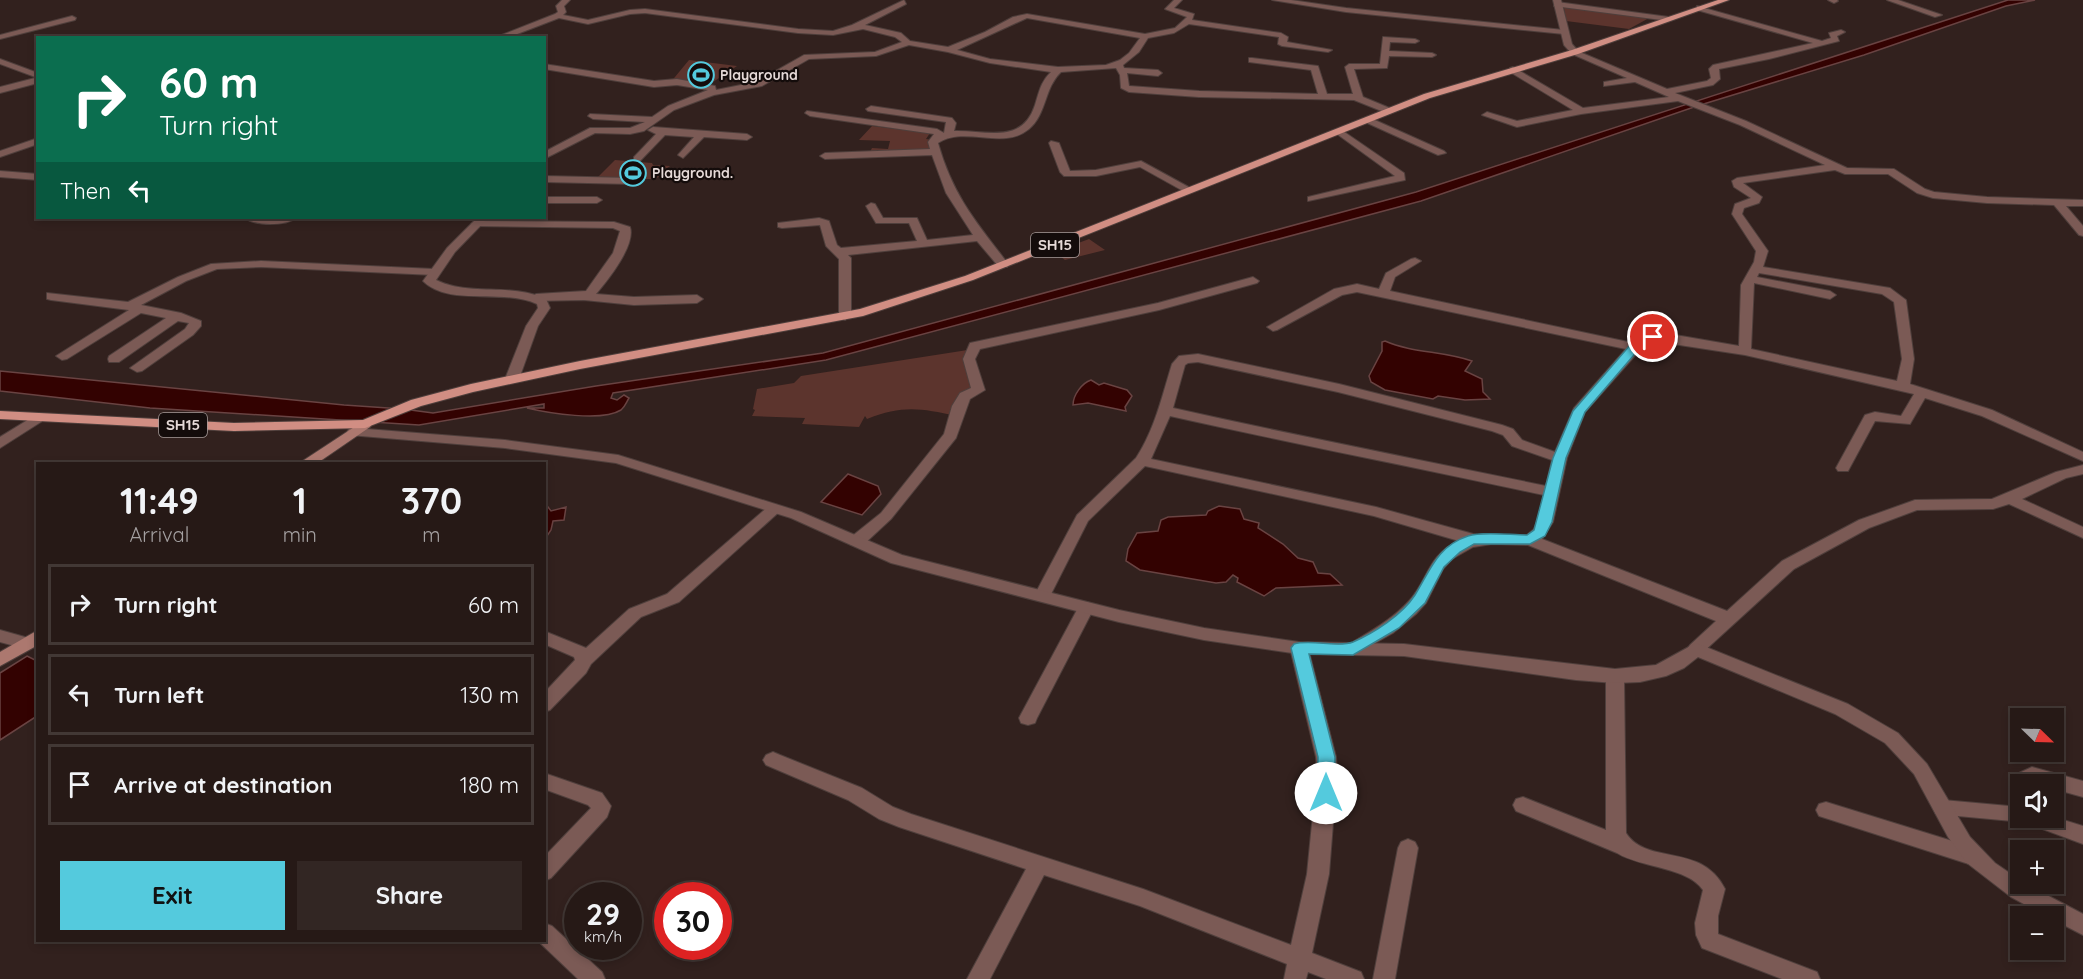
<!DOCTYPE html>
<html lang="en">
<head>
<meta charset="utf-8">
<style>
	body { margin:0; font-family:Quicksand,sans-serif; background:#322623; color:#f1f3f6; height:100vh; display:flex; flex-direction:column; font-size:22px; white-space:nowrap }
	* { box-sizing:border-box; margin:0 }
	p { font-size:20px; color:#a4a0a1 }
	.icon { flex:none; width:33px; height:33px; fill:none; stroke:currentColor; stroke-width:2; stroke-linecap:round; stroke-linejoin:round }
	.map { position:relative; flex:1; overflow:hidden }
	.side { position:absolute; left:36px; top:462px; width:510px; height:480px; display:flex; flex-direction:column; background:#261916; border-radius:0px; box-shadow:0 3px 9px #0003,0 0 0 2px #423835 }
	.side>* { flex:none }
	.banner { position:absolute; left:36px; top:36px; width:510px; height:183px; border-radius:0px; box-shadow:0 3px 9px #0003,0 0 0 2px #423835; background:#0b6e4f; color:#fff; overflow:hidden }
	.needle { width:39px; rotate:113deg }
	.buttons { position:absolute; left:2010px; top:708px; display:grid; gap:12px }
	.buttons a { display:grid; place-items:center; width:54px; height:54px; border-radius:0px; background:#261916; box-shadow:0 3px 9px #0003,0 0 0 2px #423835; font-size:30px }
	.speed { position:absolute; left:564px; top:882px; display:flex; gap:12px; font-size:30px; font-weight:700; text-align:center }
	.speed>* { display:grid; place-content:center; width:78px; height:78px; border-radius:50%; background:#261916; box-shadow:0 3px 9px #0003,0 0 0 2px #423835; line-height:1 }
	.speed small { font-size:15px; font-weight:400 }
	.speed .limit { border:9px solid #d22; background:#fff; color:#111 }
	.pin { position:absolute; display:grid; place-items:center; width:51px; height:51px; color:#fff; margin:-26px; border:3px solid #fff; border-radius:50%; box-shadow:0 2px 6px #0007 }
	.me { position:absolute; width:66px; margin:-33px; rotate:0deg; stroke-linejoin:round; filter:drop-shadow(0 0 4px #0008) }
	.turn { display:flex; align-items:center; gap:21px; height:126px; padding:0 24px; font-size:27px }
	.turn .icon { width:78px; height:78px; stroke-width:2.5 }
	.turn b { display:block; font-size:42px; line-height:51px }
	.then { display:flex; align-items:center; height:57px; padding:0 24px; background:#0003; gap:12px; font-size:22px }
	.eta { display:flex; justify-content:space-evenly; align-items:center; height:102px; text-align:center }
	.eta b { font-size:36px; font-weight:700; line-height:42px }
	.cta { display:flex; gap:12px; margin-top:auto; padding:12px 24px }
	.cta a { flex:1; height:69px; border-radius:0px; background:#54cadd; color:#111; font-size:24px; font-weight:700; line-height:69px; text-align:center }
	.cta a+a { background:#322623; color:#f1f3f6 }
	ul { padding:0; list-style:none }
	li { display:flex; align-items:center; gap:18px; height:81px; margin:0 12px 9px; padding:0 12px; border:3px solid #423835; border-radius:0px }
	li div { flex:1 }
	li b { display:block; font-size:22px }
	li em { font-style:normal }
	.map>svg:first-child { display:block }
</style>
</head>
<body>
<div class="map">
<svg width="2083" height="979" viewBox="0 0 2083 979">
	<rect width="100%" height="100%" fill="#32211e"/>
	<!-- green -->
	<g fill="#5c342d">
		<path d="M1572,7L1649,18L1629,29L1566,21L1564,8Z"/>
		<path d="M689,60L737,66L704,88L670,83Z"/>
		<path d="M872,126L930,133L926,139L933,140V153L868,156L872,148L888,149L890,141L859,140Z"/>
		<path d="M615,160L652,163L653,165L670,166L656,179H596Z"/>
		<path d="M1089,239L1105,250L1065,260L1053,251L1056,247L1068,242L1073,245Z"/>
		<path d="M974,349L978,390L965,396L956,416C921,408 902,405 867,419L865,416L859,427L802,424L805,418L752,416L755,410L753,409L757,389L794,383L801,376Z"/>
	</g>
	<!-- water -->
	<g fill="#330201" stroke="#694342" stroke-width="1.5">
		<path d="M2008,0H2035L2006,6L1864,55L1697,106L1421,201L826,360L613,393L611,398L617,400L624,395L629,398C626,403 625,407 621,410C602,422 548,413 527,408H544V404L419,425L150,408L0,391V371L344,405L403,409L433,413L596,386L823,353L1416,192Z"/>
		<path d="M1385,341C1412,353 1444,351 1472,361L1465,371L1482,379L1483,392L1490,399L1465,400L1438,396L1433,399L1385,390L1371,382L1369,376L1382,351V342Z"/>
		<path d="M1091,380L1099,385L1104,383L1127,390L1132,396L1125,407L1126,411L1088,403L1073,405C1073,395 1082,383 1091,380Z"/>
		<path d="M848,474L878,486L881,494L862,515L821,502Z"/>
		<path d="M545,503L551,511L566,507L564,520L553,521L551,530L545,539Z"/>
		<path d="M1219,506L1240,509L1244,519L1259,523L1258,528L1283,544L1298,558L1313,562L1318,573L1330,574L1342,585L1276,588L1264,596L1237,582L1238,578L1233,575L1226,582L1216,583L1140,570L1126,561L1128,549L1137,533L1158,531L1161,520L1168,517L1206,515L1208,511Z"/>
		<path d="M27,656L37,661V716L0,740V673Z"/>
	</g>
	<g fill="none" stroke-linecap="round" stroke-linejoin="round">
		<!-- minor casing -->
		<g stroke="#4f3f3c" stroke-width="2">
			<g id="minor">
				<path d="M562,0H570L564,6L566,12L563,15L588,20L630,10L645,9L798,29L833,31L852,25L904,0L906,4L865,25L901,33L910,41L948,47L985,32L1013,17L1027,14L1145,34L1175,28L1187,17L1165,9L1174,0H1182L1174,8L1194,14L1192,20L1281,33L1288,37L1287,42L1332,50L1328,52L1282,46L1278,44L1279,37L1189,24L1174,33L1148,38L1139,52L1123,65L1124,68L1158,70L1162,73L1158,76L1127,73L1129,86L1199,91L1318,94L1311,70L1249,62V58H1252L1318,66L1327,94H1353L1345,67L1349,64H1380L1383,37L1415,39L1419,41L1415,43L1390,42L1389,51L1432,53L1436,55L1432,57L1389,56L1387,68L1354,69L1363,97L1392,109L1394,111L1389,114L1354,100L1199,97L1129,92L1121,88L1120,75L1116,68L1061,72C1044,88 1047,114 1029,129C1003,151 965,125 938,143C953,196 976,222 1009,265L1007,267H999L977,241L848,255L851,258V316L845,320L839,316V259L826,246L820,225L782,228L778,227V223L819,218L829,221L837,245L841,248L917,241L909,223H876L866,206L871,203L875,204L883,218H917L927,240L973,235L946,193L932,155L825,159L820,156L825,153L930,149L928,142L934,134L810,116L805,113L807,111L937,129L944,133L946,122L868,111L866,109L871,106L952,118L956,123L954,131C986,130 1022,145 1035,105C1039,92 1041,81 1051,72L990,63L948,52L909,45L876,56L809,59L762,86L714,95L674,110L644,131L630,134L595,133L544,159V152L590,128H630L645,122L593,119L588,116L590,114L652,117L668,106L708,90L677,85L654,87L544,69V64L654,81L677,79L715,86L716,90L756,82L804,55L875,52L902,42L895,37L863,29L833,35L798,33L645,13L630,14L588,24L559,18L507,38H494L555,14L558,12L556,6ZM1027,18L1140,38L1129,53L1120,60L1106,65L1058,67L990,59L957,50Z"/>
				<path d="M1272,0H1291L1346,8L1564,30L1568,32L1564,34L1346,12Z"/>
				<path d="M1828,0H1837L1838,1L1834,3Z"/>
				<path d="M1887,0H1898L1942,15L1935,17Z"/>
				<path d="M1557,2L1669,17L1673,19L1669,21L1554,6Z"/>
				<path d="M1697,6L1822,41L1831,38L1829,33L1841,30L1845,32L1837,36L1839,41L1769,59L1719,69L1720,79L1713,85L1675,93L1746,121L1847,168L1894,169L1925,189L1934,192L1987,197L2083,200V206H2066L2083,226V236L2079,235L2054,205L1987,203L1933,198L1917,193L1888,174H1845L1835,170L1743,183L1762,197L1759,203L1744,208L1742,214L1768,251L1763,267L1890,288L1906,300L1914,359L1910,384L1992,410L2083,452V461L1982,416L1925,398L1910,424L1875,421L1848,471H1838L1836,468L1865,415L1875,412L1901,416L1914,394L1745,355L1653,341L1640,350L1585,412L1567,458L1553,522L1542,539L1727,611L1782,561L1859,520L1915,500L1992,499L2056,472L2083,465V474L2066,478L2022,499L2083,527V538L2009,504L1993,509L1917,510L1869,528L1794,569L1702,653L1696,655L1690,653L1687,649L1690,645L1716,621L1528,545L1492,544L1473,547L1452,559L1443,569L1426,603L1416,614L1393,633L1354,655L1348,653L1345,649L1348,645C1369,632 1392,620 1409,601C1429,579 1427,555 1459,541L1374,516L1145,466L1088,521L1048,600H1036L1034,596L1077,515L1136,458C1155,429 1162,396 1172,364L1179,356L1198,354L1339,384L1502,425L1513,429L1522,440L1555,452L1574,408L1626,349L1357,292L1342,295L1277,330L1273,331L1267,327L1334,289L1357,284L1379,289L1386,273L1411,259L1415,258L1421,261L1395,277L1390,291L1633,343L1645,335L1658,332L1739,346L1741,285L1754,262L1756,251L1732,214L1735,204L1751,198L1734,187L1732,181L1737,178L1825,165L1740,125L1678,101L1581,114L1517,127L1482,115L1487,112L1517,121L1573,110L1510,72V68L1513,67L1583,108L1669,97L1635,82L1604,86V82L1627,78L1572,54L1571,52L1575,50L1667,89L1707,81L1711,78L1709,69L1713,65L1813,43L1697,10ZM1759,273L1882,294L1894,302L1902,359L1897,381L1751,349L1754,283L1830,299L1836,295L1830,291L1757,277ZM1198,362L1338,392L1492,431L1503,435L1512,446L1552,460L1546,486C1422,460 1297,436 1173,408L1185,365L1188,363ZM1170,416C1295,444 1419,468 1544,495L1537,522L1534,529L1527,535H1477L1376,507L1151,459Z"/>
				<path d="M72,16L76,18L75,20L0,39V35Z"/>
				<path d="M35,78H38V83L0,93V87Z"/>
				<path d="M1368,117L1444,151L1446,153L1438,155L1365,122V118Z"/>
				<path d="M653,127L747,134L752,137L747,140L704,137L683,158L678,155L694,137L665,135L640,161H634V157L656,134L648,130Z"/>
				<path d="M1340,129L1404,173L1405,180L1308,201V197L1395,176L1337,134V130Z"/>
				<path d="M38,138V144L0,157V151Z"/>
				<path d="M1051,141L1059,143L1070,171L1096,170L1141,161L1194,190L1185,192L1140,167L1096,176H1064L1060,172L1049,143Z"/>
				<path d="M0,171L38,174V180L0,177Z"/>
				<path d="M544,176L631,178L636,181L631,184L544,182Z"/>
				<path d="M544,197H597L602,200L597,203H544Z"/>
				<path d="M245,218H296C286,226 255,226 245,218Z"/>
				<path d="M476,221L614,222L630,227C636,245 608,280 596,294L634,297L697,295L703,299L697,303L634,305L584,300L532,301L530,298L536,294L586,291L613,253L620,231L613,228L472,226L471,224Z"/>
				<path d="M261,261L434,269L440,272L434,275L261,267L217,269L186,281L141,305L181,313L201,321V326L193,335L142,371L137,372L130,368L185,329L189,323L178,321L119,362H109L108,359L109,356L166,318L141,313L67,359L62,360L56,356L129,310L51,300L47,299V293L128,302L178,277L211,264Z"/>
				<path d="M1253,277L1259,281L1257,283L1159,310L980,349L975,359L985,390L970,399L956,438L891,519L863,545H851L849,541L851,537L881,513L944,434L952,406L960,393L971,388L963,359L970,343L1158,303Z"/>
				<path d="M39,413L46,417L44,420L0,448V437Z"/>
				<path d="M774,504L779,506L782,509L779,512L679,602L641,617L591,664L586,673L550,710L544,712V693L575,660L574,657L544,644V631L586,648L629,609L667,594L769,506Z"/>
				<path d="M1086,602L1092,604L1094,608L1037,718L1035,723L1028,725L1021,723L1019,718L1078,608L1080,604Z"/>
				<path d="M0,630L32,639L35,643L32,647L26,649L0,642Z"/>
				<path d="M1299,642L1305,644L1308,648L1336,757L1337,773L1329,874L1312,953L1361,972L1364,979H1326L1308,972L1306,979H1284L1287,964L1140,906L1044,875L990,979H967L1026,869L899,827L879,819L848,800L766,765L763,760L766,755L773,752L780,755L862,788L893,807L911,814L1143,889L1291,945L1307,874L1317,773L1316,757L1290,648L1293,644Z"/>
				<path d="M1615,669L1621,671L1624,676L1626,833C1647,866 1702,842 1725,889L1718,916V934L1817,972L1820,979H1782L1702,948L1696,935L1695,923L1703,890C1688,867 1641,868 1617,853L1516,811L1513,805L1516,799L1523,797L1606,830V676L1609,671Z"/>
				<path d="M2032,767L2083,781V797L2054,789V784H2020L2019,790L2016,784L2019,773Z"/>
				<path d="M544,773L602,793L611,806L607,817L551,878L544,881V857L591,808L588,805L544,789Z"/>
				<path d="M1943,800L2020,807V818L2054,817L2083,826V844L2023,822L1936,814L1933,808L1936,802Z"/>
				<path d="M1826,802L1975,848L1982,851L1985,857L1982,863L1975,866L1819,816L1816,810L1819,804Z"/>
				<path d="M1408,839L1415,842L1418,848L1395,979H1373L1398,848L1401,842Z"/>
				<path d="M544,923L552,926L602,972L605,979H578L537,940H544Z"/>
			</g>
		</g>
		<!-- tertiary casing -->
		<g stroke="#4f3f3c" stroke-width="2">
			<g id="tertiary">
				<path d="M1553,0H1561L1572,44L1579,52L1578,54H1572L1564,45Z"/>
				<path d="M0,59L38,73V78L0,64Z"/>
				<path d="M477,218H488L455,252L436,280C471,297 509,282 546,299L550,308L538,326L519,379L512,383L505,379L526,326L538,308L537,304C503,288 449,307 423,281L447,248Z"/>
				<path d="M354,428L505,440L618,455L801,512L902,555L1119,610L1204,628L1299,642L1404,644L1615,669L1656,665L1696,643L1848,704L1898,733L1927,764L1970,837L1995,863L2020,880V884H2026L2083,914V935L2054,920V916H2046L2011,897L1967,863L1948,837L1914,774L1885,743L1835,714L1698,657L1684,668L1666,676L1640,682L1615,683L1576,680L1404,656L1299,654L1204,640L1119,622L891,563L791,518L616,463L505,448L349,435L347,432L349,429Z"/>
			</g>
		</g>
		<!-- secondary casing -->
		<g stroke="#4f3f3c" stroke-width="2">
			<g id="secondary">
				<path d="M365,420L370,421L372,424L370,427L316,464H298Z"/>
				<path d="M38,630V645L0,666V652Z"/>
			</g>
		</g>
		<!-- primary casing -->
		<g stroke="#4f3f3c" stroke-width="2">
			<path id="primary" d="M1718,0H1729L1578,54L1430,98L973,280L863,316L580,369L473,392L421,406L365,428L234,431L0,419V411L234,423L363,420L411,400L471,384L580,361L860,309L965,276L1424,94L1572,50Z"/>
		</g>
		<!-- minor -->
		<use href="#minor" fill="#7b5a55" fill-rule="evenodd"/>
		<!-- tertiary -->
		<use href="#tertiary" fill="#7b5a55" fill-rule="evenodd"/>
		<!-- secondary -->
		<use href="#secondary" fill="#ac786f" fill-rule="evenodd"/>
		<!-- primary -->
		<use href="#primary" fill="#d18e83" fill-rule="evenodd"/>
	</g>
	<!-- route -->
	<path fill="#54cadd" stroke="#378390" stroke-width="1.5" d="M1653,333L1657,334V339L1639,349L1585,412L1566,458L1552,522L1545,536L1530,544H1474L1460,552L1444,567L1425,603L1399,628L1353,655L1309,654L1335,757V793L1333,798L1326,800L1320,798L1317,793L1318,757L1291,648L1294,644C1311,639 1338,648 1353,642C1374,633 1402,615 1415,595C1430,571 1437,546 1468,536C1482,531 1511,535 1527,535L1534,530L1553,458L1573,411L1631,344Z"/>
	<!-- icons -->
	<defs>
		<g id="stadium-ring" transform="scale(1.35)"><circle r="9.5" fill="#140c0b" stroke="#54cadd" stroke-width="1.5"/><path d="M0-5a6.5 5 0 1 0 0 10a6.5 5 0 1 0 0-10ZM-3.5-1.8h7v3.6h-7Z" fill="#54cadd"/></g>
	</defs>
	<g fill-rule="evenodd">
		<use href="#stadium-ring" x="701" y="75"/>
		<use href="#stadium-ring" x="633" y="173"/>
	</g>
	<g text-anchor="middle" stroke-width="4.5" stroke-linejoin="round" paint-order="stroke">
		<!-- far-poi labels -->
		<g font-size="14" font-weight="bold" fill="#e6dad8" stroke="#140c0b" text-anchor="start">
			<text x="720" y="80">Playground</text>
			<text x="652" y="178">Playground.</text>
		</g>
		<!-- shield labels -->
		<g fill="#140c0b" stroke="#a79c9a" stroke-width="1.5">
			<rect x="1031" y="233" width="48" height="24" rx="4.5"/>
			<rect x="159" y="413" width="48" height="24" rx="4.5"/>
		</g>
		<g font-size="15" font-weight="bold" fill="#e6dad8">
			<text x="1055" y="250">SH15</text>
			<text x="183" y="430">SH15</text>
		</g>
	</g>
</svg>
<div class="buttons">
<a><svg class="needle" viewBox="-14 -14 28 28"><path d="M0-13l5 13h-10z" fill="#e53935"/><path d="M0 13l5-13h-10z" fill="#a4a0a1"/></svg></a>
<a><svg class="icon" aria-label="sound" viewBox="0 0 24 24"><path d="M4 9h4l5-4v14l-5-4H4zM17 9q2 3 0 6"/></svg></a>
<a>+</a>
<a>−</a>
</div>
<div class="speed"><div>29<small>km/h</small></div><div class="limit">30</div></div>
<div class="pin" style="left:1653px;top:337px;background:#d93025"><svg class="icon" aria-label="arrive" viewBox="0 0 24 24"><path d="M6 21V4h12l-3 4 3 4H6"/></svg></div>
<svg class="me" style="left:1326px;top:793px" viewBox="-20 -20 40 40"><circle r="19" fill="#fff"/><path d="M0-13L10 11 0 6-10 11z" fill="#54cadd"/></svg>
<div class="banner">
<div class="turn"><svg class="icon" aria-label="right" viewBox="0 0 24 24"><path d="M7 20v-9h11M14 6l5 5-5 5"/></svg><div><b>60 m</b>Turn right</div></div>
<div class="then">Then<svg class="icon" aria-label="left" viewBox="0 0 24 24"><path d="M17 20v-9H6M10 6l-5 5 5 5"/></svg></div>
</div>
<section class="side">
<div class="eta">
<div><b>11:49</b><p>Arrival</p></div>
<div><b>1</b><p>min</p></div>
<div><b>370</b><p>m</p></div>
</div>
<ul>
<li><svg class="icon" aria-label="right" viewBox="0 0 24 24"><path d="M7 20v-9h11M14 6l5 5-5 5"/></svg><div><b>Turn right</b></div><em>60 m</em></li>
<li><svg class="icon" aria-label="left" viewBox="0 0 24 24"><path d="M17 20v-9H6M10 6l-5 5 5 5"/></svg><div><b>Turn left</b></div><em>130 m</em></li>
<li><svg class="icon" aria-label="arrive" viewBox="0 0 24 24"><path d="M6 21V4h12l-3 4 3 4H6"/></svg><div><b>Arrive at destination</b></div><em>180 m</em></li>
</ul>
<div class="cta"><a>Exit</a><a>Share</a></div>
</section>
</div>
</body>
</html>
